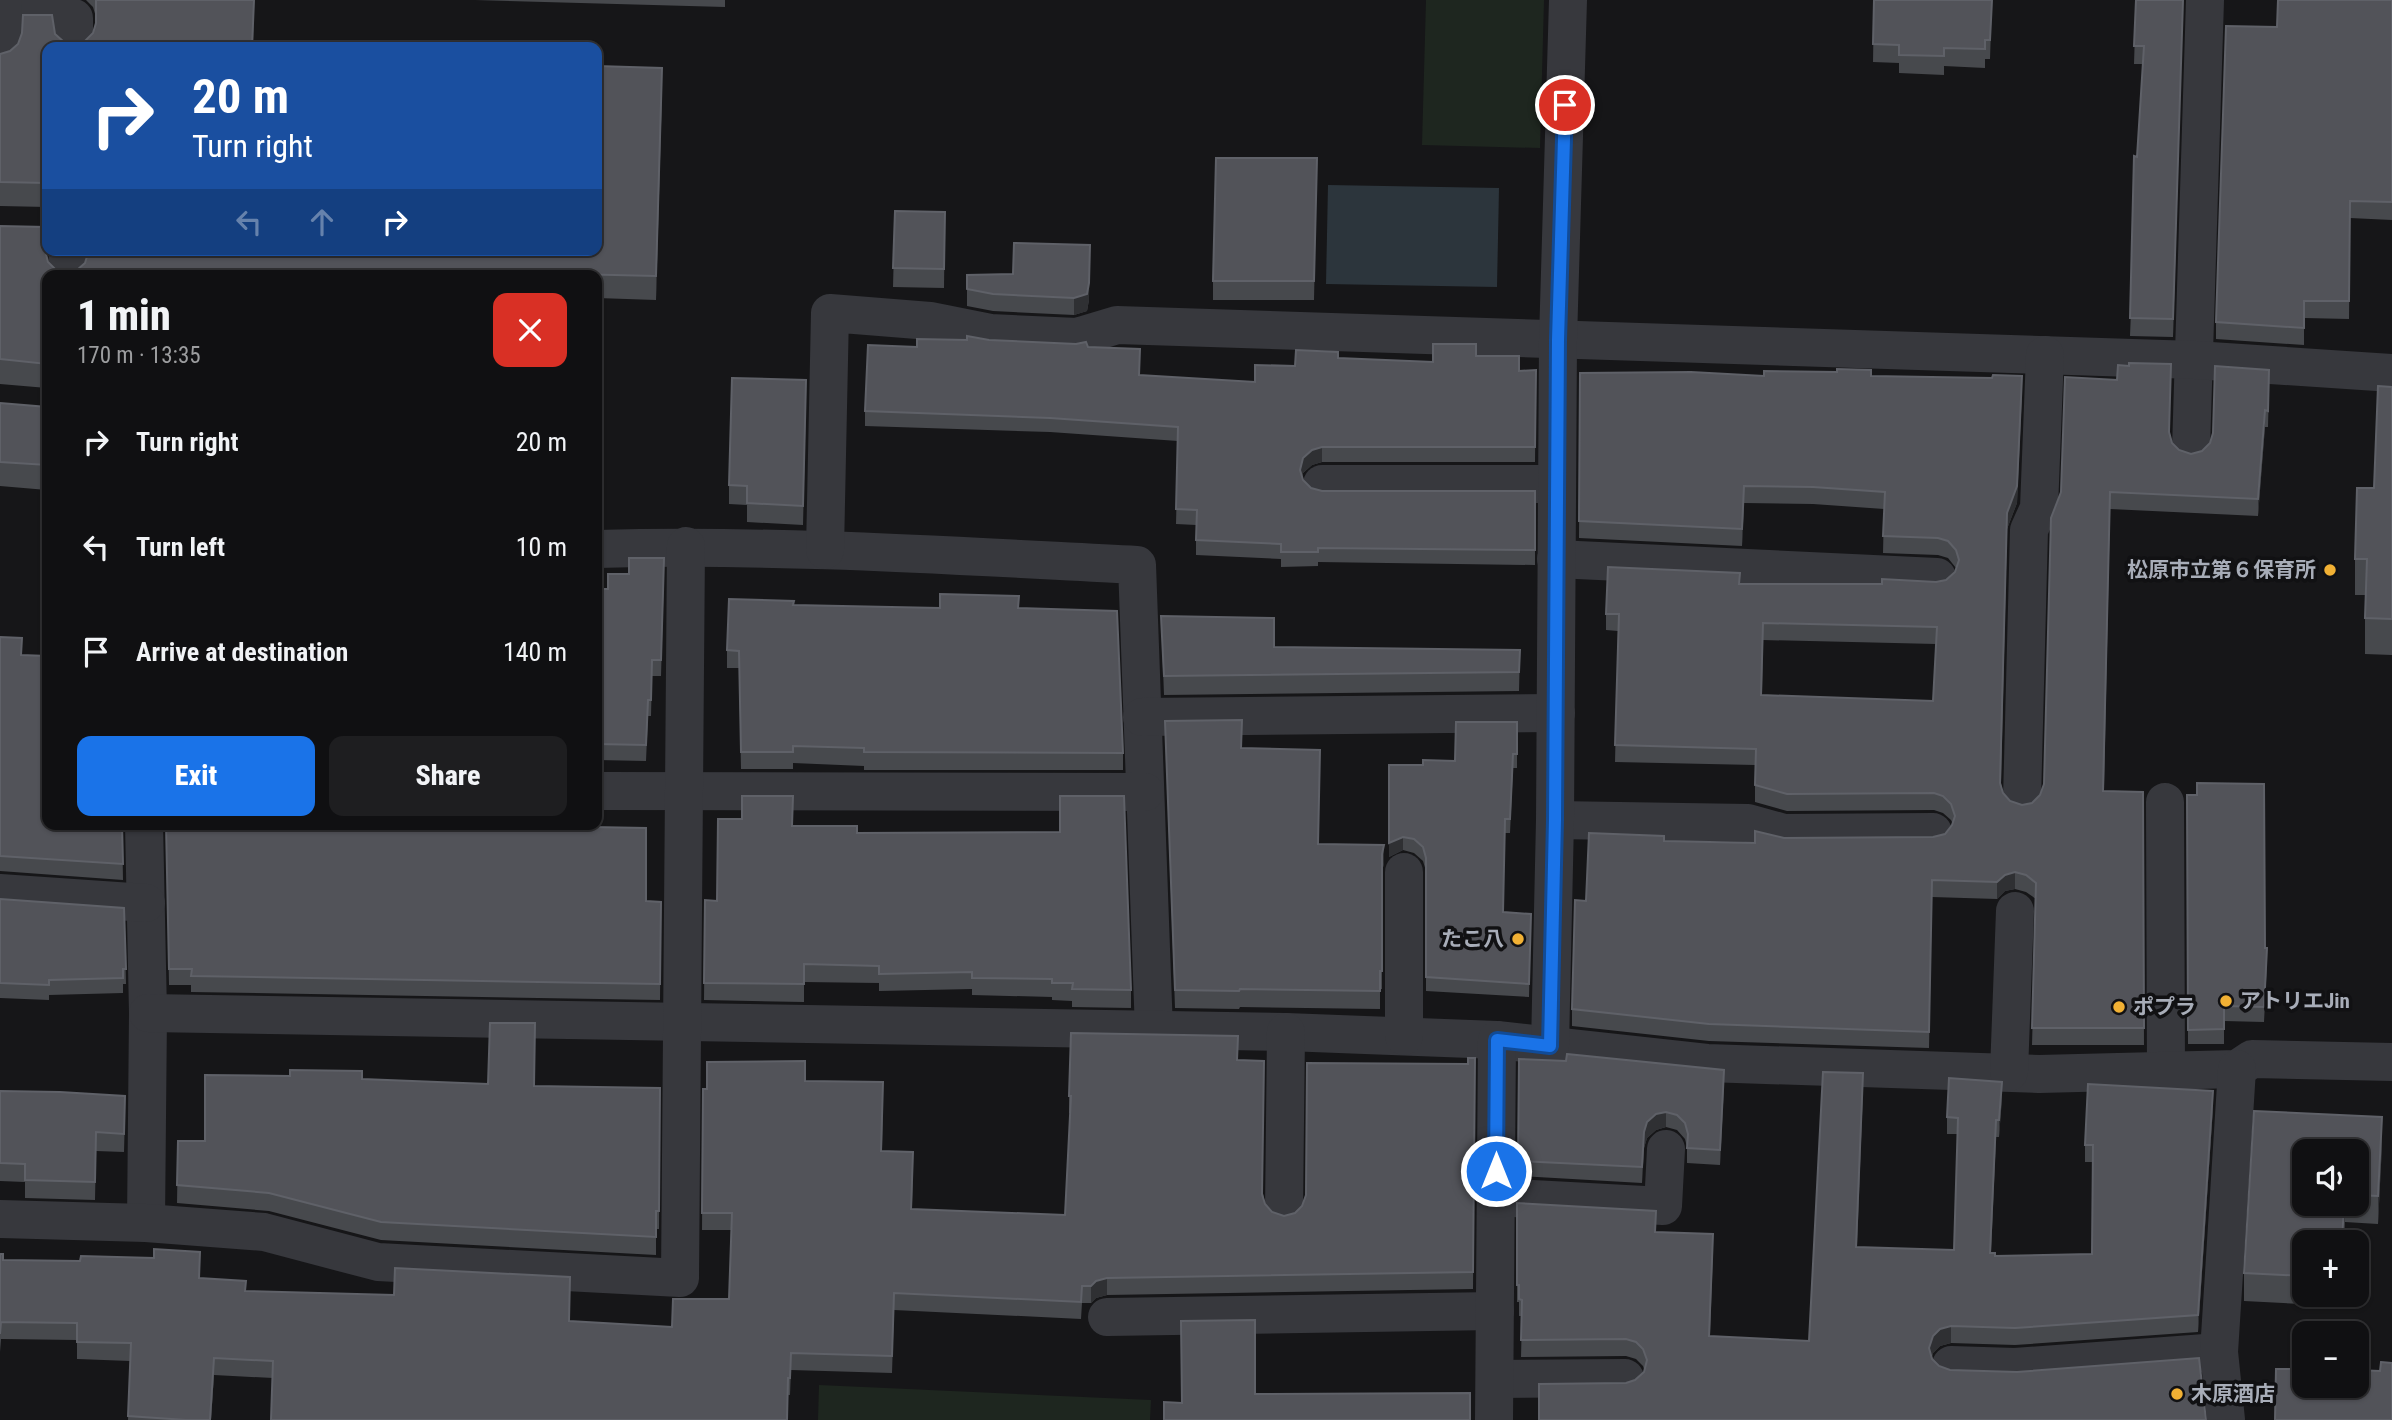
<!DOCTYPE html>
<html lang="en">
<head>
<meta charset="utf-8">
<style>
	body { margin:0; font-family:"Roboto Condensed","Noto Sans JP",sans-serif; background:#1e1e20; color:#f1f3f6; height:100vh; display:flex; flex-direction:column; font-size:26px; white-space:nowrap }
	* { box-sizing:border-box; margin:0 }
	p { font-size:23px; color:#9c9d9f }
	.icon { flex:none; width:38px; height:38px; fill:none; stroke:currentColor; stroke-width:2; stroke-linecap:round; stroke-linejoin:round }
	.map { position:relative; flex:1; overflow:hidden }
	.sheet { position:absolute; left:42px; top:270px; width:560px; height:560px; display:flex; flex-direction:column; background:#101012; border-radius:14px; box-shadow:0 2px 5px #0004,0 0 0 2px #303032 }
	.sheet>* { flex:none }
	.banner { position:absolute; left:42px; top:42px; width:560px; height:214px; border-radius:14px; box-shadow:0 2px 5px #0004,0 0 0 2px #303032; background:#1a4fa0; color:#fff; overflow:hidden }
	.tools { position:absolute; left:2292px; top:1139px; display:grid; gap:14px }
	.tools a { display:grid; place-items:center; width:77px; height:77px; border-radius:14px; background:#101012; box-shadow:0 2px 5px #0004,0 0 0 2px #303032; font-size:35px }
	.pin { position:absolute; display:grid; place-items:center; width:60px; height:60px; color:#fff; margin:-30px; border:4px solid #fff; border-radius:50%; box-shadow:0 2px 7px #0007 }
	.me { position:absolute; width:77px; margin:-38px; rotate:0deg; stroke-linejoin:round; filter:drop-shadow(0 0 5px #0008) }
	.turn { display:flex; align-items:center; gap:24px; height:147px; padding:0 35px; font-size:32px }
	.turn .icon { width:91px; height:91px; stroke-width:2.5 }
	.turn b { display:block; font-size:49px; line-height:60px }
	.lanes { display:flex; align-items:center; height:66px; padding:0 35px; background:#0003; justify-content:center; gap:35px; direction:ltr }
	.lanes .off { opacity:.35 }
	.round { display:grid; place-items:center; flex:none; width:74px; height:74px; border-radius:14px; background:#1e1e20 }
	.head { display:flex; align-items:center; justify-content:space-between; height:119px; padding:0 35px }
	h1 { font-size:42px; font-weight:800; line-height:52px }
	.button { display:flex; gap:14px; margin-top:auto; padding:14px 35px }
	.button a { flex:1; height:80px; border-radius:14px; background:#1a73e8; color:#fff; font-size:28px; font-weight:800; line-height:80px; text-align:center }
	.button a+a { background:#1e1e20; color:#f1f3f6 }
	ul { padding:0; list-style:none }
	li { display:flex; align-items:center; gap:21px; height:105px; padding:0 35px }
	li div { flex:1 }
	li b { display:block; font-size:26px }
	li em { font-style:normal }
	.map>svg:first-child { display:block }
</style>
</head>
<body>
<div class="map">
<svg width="2392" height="1420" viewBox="0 0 2392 1420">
	<rect width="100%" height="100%" fill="#161618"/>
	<!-- green -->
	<g fill="#1e261f">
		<path d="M1426,0H1544L1540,148L1422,145Z"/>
		<path d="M819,1385L1151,1400L1150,1420H818Z"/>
	</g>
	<!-- water -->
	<path fill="#2c353c" d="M1328,185L1499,188L1497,287L1326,284Z"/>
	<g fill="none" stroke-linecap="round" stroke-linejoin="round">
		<!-- minor -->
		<g stroke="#37383d" stroke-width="38">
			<path d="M2,17L74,18V47"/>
			<path d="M0,56L3,0"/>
			<path d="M67,275L68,250"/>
			<path d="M2191,449L2205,0"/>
			<path d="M1322,484H1556"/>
			<path d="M597,549C777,544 957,556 1137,565L1154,1031"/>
			<path d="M825,550L830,313L930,321L990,333L1077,337L1117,325L2195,360L2392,373"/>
			<path d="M1556,559L1937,577"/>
			<path d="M1142,717L1556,713"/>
			<path d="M597,791L1145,792"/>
			<path d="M2022,800L2029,530L2039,508L2045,355"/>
			<path d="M2165,802L2166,1071"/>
			<path d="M1555,820L1748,823L1784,833L1933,832"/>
			<path d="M144,824L148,1013L146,1223"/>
			<path d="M0,893L146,903"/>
			<path d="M148,1013L1286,1032L1497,1040L1707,1063L2039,1074L2237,1069L2252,1059L2392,1062"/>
			<path d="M1404,1036V872"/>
			<path d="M1550,1046L1555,820L1558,340L1568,0"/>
			<path d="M2009,1072L2015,911"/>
			<path d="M1496,1197L1663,1206L1666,1149"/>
			<path d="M1284,1211L1286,1032"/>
			<path d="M0,1219L146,1223L264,1232L378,1262L680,1278L686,546"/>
			<path d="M1107,1317L1495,1311"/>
			<path d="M1951,1365L2015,1367L2219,1352"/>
			<path d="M1495,1379L1625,1378"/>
			<path d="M1494,1420L1497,1040"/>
			<path d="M2226,1420L2219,1352L2237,1069"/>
		</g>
	</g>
	<!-- wall -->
	<g fill="#47494d" fill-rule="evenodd">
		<path d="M86,0H254L253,47H47V207L0,206V54L10,51L55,34L64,42L73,45L85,41L93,33L96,23V17L93,7Z"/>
		<path d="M475,0H725V7Z"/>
		<path d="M1874,0H1992L1990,59H1985V68L1944,66V75L1899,73V63L1873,62Z"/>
		<path d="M2136,0H2183L2173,337L2130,336L2137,157L2143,64H2134Z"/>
		<path d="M2392,0V220L2350,218L2349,319L2304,318V345L2216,339V322L2277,27Z"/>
		<path d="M662,92L656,300L597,298V275H47V388L0,384V226L46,253L48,262L55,269L65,273L597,250Z"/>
		<path d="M1317,158L1314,300H1213V281Z"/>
		<path d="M895,211L945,212L944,288L893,287Z"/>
		<path d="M967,275L1089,300L1087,311L1074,315L993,311L967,306Z"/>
		<path d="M967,340H989L1088,347L1140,375L1255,382L1295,366L1338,358L1433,362L1476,356L1519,371L1536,370L1535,462H1322L1312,465L1303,473L1302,477L1303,480L1311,488L1322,491H1535V565L1318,562V566L1281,567V559L1196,555V525L1176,524L1178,441L1050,432L865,426V411L917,347Z"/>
		<path d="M1580,373L1764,376H1871L2022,393L2017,503L2007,529L2001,784L2003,793L2010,801L2022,805L2032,803L2040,795L2044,784L2051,518L2170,434L2172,443L2179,450L2191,454L2202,451L2269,387L2268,427H2265L2258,516L2110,509L2104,791L2143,792L2144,1045H2032L2036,899L2026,892L2015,889L2005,891L1997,899L1932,897L1929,1048L1709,1041L1572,1026V1009L1586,901L1664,841L1755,843L1784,838L1933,837L1945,834L1953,824L1951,820L1943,813L1934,810L1787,811L1755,802V765L1615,762L1618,631L1606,630V614L1740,584H1882L1936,582L1946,580L1955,572L1956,568L1948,558L1938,555L1883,553L1884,509L1813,504L1744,503L1742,546L1579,538ZM1763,640L1936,644L1933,701L1762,695Z"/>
		<path d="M2392,387V655L2365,654V595H2355V559L2374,488Z"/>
		<path d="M806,399L803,525L747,522V505L729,504V485Z"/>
		<path d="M0,403L47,407V490L0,486Z"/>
		<path d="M664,574L661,676H652L651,716H648L646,761L597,760V589H608Z"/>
		<path d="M940,608H1019L1123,753V770H864V766L793,763V769H741L739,668H727V650Z"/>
		<path d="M1161,616L1274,647L1520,650L1519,691L1164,695Z"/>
		<path d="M0,637L22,655L47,824H122L123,880L0,871Z"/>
		<path d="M1165,721L1241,748L1319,844L1384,863L1382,872V989H1380V1009L1240,1007L1239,1009L1175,1008Z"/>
		<path d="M1517,722V768H1513L1510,833H1505L1503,912L1531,914L1529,997L1426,991V871L1423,861L1414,853L1403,850L1389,857V765H1423L1455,761Z"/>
		<path d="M2187,795L2265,948L2267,963L2264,1022L2224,1021V1044H2188Z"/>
		<path d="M166,824L538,826L646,901L661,902L660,1000L191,992V985H169Z"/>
		<path d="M793,826L857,833L1131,990V1008L1072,1007V1001L1052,1000V997L972,995V989L879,991V983L804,982V1002L704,1000L705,900L717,901Z"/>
		<path d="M0,899L124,908L126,984H123V993L49,995V1000L0,998Z"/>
		<path d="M1475,1058L1473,1289L1107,1295L1096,1298L1091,1303H1082L1081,1319L894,1310L892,1373L791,1370L790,1395L273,1378L214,1375L211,1420H128L130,1361L77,1359V1340L1,1339L0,1352V1254L3,1260L200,1278L246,1292L394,1295L570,1294L569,1321L672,1327L729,1299L731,1230H702L703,1089L805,1081L883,1100L882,1151L913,1169L912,1209L1065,1215L1070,1113H1069V1096L1238,1060L1265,1204L1272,1212L1284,1216L1295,1213Z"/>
		<path d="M1519,1059L1724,1085L1720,1165L1687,1163V1147L1685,1139L1677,1130L1666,1127L1656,1130L1647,1138L1644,1148L1642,1183L1518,1176Z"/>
		<path d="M362,1079L534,1086L660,1088L659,1229H656V1255L381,1240L269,1211L177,1203L178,1141H205Z"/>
		<path d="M1863,1090L1857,1247L1954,1250L1958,1134H1947V1117L2002,1098L1999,1137H1996L1991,1253L1995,1256L2092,1254L2093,1162H2085V1145L2213,1108L2198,1332L2015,1345L1951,1343L1940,1346L1933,1353L1932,1357L1939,1366L1950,1370L1626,1383L1635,1380L1644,1372V1369L1643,1366L1636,1359L1626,1356L1521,1357L1522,1316H1519V1302H1517V1203L1655,1232L1713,1251L1710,1336L1809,1341Z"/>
		<path d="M0,1091L125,1114L124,1152L96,1151L95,1200L25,1198V1182L0,1181Z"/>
		<path d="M2254,1111L2382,1117V1145L2378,1224L2345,1222L2344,1242H2305V1295H2341V1306L2244,1301V1273ZM2305,1152H2357V1204H2305Z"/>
	</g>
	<!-- shaded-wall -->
	<g fill="#2f3033">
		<path d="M2183,0L2173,337V319Z"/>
		<path d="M662,68V92L656,300V276Z"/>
		<path d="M1090,245L1089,300L1087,311L1074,315V298Z"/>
		<path d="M2022,376L2017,503L2007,529V513Z"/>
		<path d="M2265,410V427L2258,516V499Z"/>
		<path d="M1322,447V462L1312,465L1303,473L1300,485V470L1303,458L1312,450Z"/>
		<path d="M1744,486V503L1742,546V529Z"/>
		<path d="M1403,837V850L1389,857V843Z"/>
		<path d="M1384,845V863L1382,872V854Z"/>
		<path d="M2015,872V889L2005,891L1997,899V882L2005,875Z"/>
		<path d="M1724,1070V1085L1720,1165V1150Z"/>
		<path d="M1863,1073V1090L1856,1264V1247Z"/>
		<path d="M2002,1082V1098L1999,1137V1120Z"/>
		<path d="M2213,1091V1108L2198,1332V1315Z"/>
		<path d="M1666,1112V1127L1656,1130L1647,1138L1644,1148L1642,1183L1644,1132L1647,1122L1656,1114Z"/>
		<path d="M2382,1117V1145L2378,1224V1196Z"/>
		<path d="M1996,1120V1137L1990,1270V1253Z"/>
		<path d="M2345,1204L2344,1242H2342Z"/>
		<path d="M1107,1278V1295L1096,1298L1091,1303V1286L1096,1281Z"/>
		<path d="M1951,1326V1343L1940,1346L1933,1353L1929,1365V1348L1933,1336L1940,1329Z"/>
		<path d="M214,1358V1375L211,1420H210Z"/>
	</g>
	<!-- building -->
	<g fill="#525359" stroke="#5f6168" stroke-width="2" fill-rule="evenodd">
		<path d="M96,0H254L252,47H47V183L0,182V54L10,51L18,44L22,33L23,15H52L55,34L64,42L73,45L85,41L93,33L96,23Z"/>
		<path d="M1874,0H1992L1990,40H1985V49L1944,48V56L1899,55V45L1873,44Z"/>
		<path d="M2136,0H2183L2173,319L2130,318L2134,156L2137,157L2144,46H2134Z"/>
		<path d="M2278,0H2392V202L2350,201L2349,301H2304V328L2216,322L2226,26L2277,27Z"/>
		<path d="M597,66L662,68L656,276L357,269V275H47V364L0,359V226L46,227L45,250L48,262L55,269L65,273L77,270L85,263L89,250H597Z"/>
		<path d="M1216,158H1317L1314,281H1213Z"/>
		<path d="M895,211L945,212L944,269L893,268Z"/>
		<path d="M1014,243L1090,245L1089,283L1087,294L1074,298L993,294L967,289V275L1013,274Z"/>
		<path d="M967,336L989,340L1076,344L1086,342L1088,347L1140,349L1139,375L1255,382V365L1295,366L1296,350L1338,352V358L1433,362V344H1476V356H1519V371L1536,370L1535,447H1322L1312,450L1303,458L1300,470L1303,480L1311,488L1322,491H1535V550L1318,548V552H1281V544L1196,540L1197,510L1176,509L1178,427L1050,418L865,411L868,345L917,347V339L967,340Z"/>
		<path d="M2129,363L2171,364L2169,432L2172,443L2179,450L2191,454L2202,451L2210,443L2213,433L2215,366L2269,370L2268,411L2265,410L2258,499L2110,492L2103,791L2143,792L2144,1028H2032L2036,883L2026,875L2015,872L2005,875L1997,882L1932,880L1929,1032L1709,1024L1572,1009L1575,900L1586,901L1589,833L1664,836V841L1755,843V831L1784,838L1933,837L1945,834L1952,825L1955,816L1951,804L1943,796L1934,793L1787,794L1755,785L1756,749L1615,745L1619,614H1606L1608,567L1740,573L1739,584H1882V579L1936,582L1946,580L1955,572L1959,560L1956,550L1948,541L1938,538L1883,536L1885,492L1813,487L1744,486L1742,529L1579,521L1580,373L1691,372L1764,376V371L1837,372V369L1871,370V376L1992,378L1993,375L2022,376L2017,486L2007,513L2000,783L2003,793L2010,801L2022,805L2032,803L2040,795L2044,784L2051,518L2061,492L2065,377L2117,380L2118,365L2129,366ZM1763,623L1937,627L1933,701L1761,695Z"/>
		<path d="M732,378L806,380L803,506L747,503V486L729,485Z"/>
		<path d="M2378,386L2392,387V619L2365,618L2367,559H2355L2357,488H2374Z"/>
		<path d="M0,403L47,407V465L0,462Z"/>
		<path d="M629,558H664L661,660H652L651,700H648L646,745L597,744V589H608V574H629Z"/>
		<path d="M940,594L1019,596L1018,608L1117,611L1123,753L864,752V748L793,746V752H741L739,651L727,650L729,599L794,601L793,605L940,608Z"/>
		<path d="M1161,616L1274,618V647L1520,650L1519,672L1164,676Z"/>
		<path d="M0,637L22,638L21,655L47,656V824H122L123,864L0,856Z"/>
		<path d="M1242,720L1241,748L1320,750L1318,844L1384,845L1382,854V971H1380V991L1240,989L1239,991L1175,990L1165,721Z"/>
		<path d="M1456,722H1517V754H1513L1510,819H1505L1503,912L1531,914L1529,984L1426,977V858L1423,847L1414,839L1403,837L1389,843V765H1423V760L1455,761Z"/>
		<path d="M2197,783L2264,784L2265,948H2267L2264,1007L2224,1006V1029L2188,1030L2187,795H2197Z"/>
		<path d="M742,796H793L792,826H857V833L1060,832V796H1124L1131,990L1072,989L1073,983H1052V979L972,978V972L879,974V966L804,964V984L704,983L705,900L717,901L718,819H742Z"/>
		<path d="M166,824L333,825V824H537V826L646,828V901L661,902L660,984L191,976L192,969H169Z"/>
		<path d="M0,899L124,908L126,969H123V978L49,980V985L0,983Z"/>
		<path d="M490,1023H535L534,1086L660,1088L659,1211H656V1237L381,1222L269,1193L177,1185L178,1141H205V1075L290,1076V1070L362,1071V1079L488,1084Z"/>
		<path d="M1071,1033L1238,1036L1237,1060L1264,1061L1262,1194L1265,1204L1272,1212L1284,1216L1295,1213L1302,1206L1306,1195L1307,1063L1468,1064V1058H1475L1473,1272L1107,1278L1096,1281L1091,1286H1082L1081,1302L894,1293L892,1356L791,1353L790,1378H788L787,1420H271L273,1361L214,1358L210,1420H186L128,1416L131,1343L77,1342V1323L1,1322L0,1334V1254H3V1260L80,1261L81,1256L154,1258V1249L200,1252L199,1278L246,1281L245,1291L394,1295L395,1268L570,1277L569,1321L672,1327L673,1299H729L732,1213H702L703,1089H707V1062L805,1061V1081L883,1082L881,1151L913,1152L911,1209L1065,1215L1071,1096H1069Z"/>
		<path d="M1567,1054L1724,1070L1720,1150L1687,1148L1688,1134L1685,1123L1677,1115L1666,1112L1656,1114L1647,1122L1644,1132L1642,1167L1518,1161L1519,1059L1566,1061Z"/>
		<path d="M1823,1072L1863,1073L1856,1247L1954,1250L1958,1118L1947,1117L1949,1078L2002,1082L1999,1120H1996L1990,1253H1995V1256L2092,1254L2093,1145H2085L2088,1084L2213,1091L2198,1315L2015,1328L1951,1326L1940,1329L1933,1336L1929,1348L1932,1359L1939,1366L1950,1370L2017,1372L2199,1358L2206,1420H1539V1384L1626,1383L1635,1380L1644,1372L1647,1360L1643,1349L1636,1342L1626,1339L1521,1340L1522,1300L1519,1299V1285H1517V1203L1656,1211L1655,1232L1713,1234L1709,1336L1809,1341Z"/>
		<path d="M0,1091L60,1092L125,1096L124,1134L96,1132L95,1182L25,1180V1164L0,1163Z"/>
		<path d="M2254,1111L2382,1117L2378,1196L2357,1195V1152H2305V1204H2344L2342,1242H2305V1276L2244,1273Z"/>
		<path d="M1255,1320V1394L1470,1393V1420H1164V1402L1182,1403L1181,1321Z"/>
		<path d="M2381,1362L2392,1363V1420H2275L2276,1369H2305V1386H2357V1370L2380,1371Z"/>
	</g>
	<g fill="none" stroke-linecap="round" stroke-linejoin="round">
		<!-- route casing -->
		<g stroke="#114b97" stroke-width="18">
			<path id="route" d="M1496,1171L1497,1040L1550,1046L1555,820L1558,340L1565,105"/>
		</g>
		<!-- route -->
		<use href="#route" stroke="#1a73e8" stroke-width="12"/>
	</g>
	<!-- markers -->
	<g fill="#f2b134" stroke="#111113" stroke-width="2.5">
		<circle cx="2330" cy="570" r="7"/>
		<circle cx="1518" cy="939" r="7"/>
		<circle cx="2226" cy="1001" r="7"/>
		<circle cx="2119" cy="1007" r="7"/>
		<circle cx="2177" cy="1394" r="7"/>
	</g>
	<g text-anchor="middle" stroke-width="7" stroke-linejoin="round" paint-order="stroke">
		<!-- poi labels -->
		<g font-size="21" font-weight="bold" fill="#a8adb8" stroke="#111113" text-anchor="start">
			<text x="2316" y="577" text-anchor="end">松原市立第６保育所</text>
			<text x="1504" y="946" text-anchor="end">たこ八</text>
			<text x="2240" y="1008">アトリエJin</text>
			<text x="2133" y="1014">ポプラ</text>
			<text x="2191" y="1401">木原酒店</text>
		</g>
	</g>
</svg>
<div class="tools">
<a><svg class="icon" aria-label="sound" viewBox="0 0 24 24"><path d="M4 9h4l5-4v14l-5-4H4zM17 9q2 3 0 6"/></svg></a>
<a>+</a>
<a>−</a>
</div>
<div class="pin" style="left:1565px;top:105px;background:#d93025"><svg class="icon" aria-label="arrive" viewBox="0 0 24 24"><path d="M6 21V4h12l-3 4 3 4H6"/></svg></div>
<svg class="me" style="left:1496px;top:1171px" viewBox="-20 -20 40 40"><circle r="17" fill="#1a73e8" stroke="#fff" stroke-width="3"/><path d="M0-11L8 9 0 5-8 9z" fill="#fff"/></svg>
<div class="banner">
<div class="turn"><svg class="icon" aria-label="right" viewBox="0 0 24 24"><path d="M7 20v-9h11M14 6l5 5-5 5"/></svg><div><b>20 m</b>Turn right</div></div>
<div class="lanes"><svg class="icon off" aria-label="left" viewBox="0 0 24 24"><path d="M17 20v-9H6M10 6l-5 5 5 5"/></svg><svg class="icon off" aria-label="ahead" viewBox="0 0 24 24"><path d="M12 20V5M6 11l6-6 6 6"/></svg><svg class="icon" aria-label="right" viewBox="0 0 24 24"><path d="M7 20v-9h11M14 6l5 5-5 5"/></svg></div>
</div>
<section class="sheet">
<div class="head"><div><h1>1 min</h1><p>170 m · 13:35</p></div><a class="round" style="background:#d93025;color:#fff"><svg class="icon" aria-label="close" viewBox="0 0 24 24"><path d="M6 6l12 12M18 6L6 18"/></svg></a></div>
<ul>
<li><svg class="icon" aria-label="right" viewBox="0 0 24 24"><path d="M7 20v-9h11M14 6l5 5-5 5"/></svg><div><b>Turn right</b></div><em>20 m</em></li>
<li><svg class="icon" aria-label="left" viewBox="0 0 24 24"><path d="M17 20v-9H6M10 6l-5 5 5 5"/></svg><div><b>Turn left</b></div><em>10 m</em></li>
<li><svg class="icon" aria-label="arrive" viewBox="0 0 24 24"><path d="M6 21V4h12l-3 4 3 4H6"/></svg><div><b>Arrive at destination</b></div><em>140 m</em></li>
</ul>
<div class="button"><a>Exit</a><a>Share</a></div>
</section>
</div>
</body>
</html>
